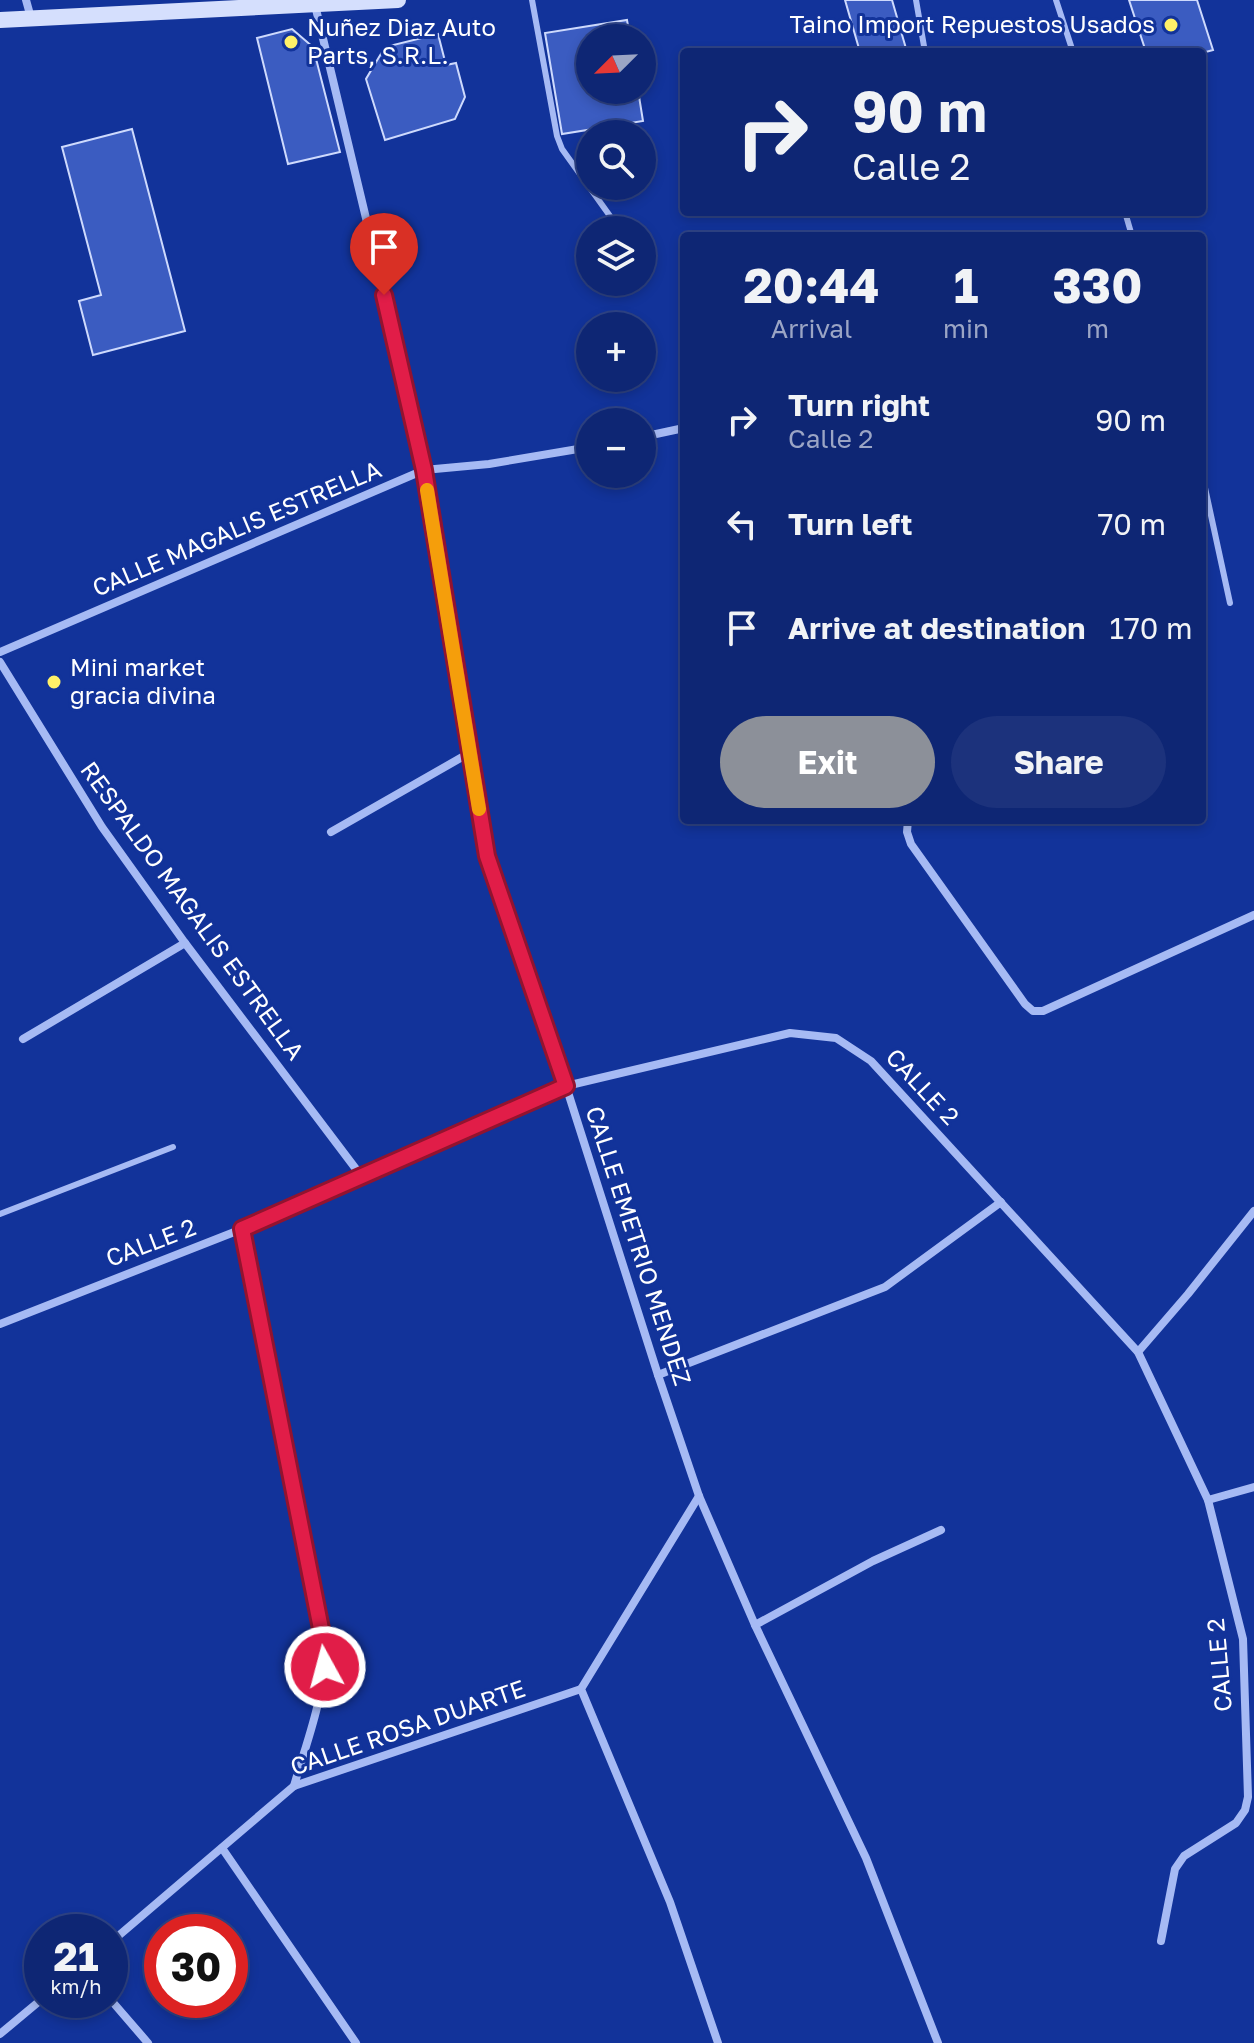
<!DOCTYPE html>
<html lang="en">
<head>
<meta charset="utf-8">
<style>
	body { margin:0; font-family:"Golos Text",sans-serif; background:#1c327c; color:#f1f3f6; height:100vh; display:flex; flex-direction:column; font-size:30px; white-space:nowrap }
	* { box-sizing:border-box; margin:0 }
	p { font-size:26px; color:#9ba5c5 }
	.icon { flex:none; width:44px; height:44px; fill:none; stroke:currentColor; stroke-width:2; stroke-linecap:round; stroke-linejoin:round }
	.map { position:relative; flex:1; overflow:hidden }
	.details { position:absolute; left:680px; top:232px; width:526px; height:592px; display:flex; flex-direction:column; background:#0e2674; border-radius:8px; box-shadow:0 4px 12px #0003,0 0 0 2px #2e4386 }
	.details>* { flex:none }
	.banner { position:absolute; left:680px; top:48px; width:526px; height:168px; border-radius:8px; box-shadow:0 4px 12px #0003,0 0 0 2px #2e4386; background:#0e2674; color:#f1f3f6; overflow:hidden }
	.needle { width:52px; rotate:246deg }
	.buttons { position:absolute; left:576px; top:24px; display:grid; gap:16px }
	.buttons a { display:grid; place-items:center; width:80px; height:80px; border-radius:50%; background:#0e2674; box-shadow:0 4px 12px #0003,0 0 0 2px #2e4386; font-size:40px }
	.speed { position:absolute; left:24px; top:1914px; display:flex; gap:16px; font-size:40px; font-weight:700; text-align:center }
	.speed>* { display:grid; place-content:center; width:104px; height:104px; border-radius:50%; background:#0e2674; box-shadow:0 4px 12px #0003,0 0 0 2px #2e4386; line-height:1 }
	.speed small { font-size:20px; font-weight:400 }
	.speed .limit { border:12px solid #d22; background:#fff; color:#111 }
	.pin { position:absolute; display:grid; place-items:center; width:68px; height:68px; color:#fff; margin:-82px -34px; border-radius:50% 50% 50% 0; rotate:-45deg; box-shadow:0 0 8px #0007 }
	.pin .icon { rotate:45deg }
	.me { position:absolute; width:88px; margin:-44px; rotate:353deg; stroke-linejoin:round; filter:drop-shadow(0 0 6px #0008) }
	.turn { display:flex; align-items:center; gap:28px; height:168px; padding:0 40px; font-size:36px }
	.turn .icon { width:104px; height:104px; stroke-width:2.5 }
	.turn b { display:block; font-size:56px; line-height:68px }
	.eta { display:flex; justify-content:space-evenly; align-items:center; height:136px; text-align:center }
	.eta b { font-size:48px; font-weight:700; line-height:56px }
	.primary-button { display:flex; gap:16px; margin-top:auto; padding:16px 40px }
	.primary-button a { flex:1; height:92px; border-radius:48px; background:#8c9099; color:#fff; font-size:32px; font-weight:700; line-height:92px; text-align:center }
	.primary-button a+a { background:#1c327c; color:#f1f3f6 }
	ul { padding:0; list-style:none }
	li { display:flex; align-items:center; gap:24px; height:104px; padding:0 40px }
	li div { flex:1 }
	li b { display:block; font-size:30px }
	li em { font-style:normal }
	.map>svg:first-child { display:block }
</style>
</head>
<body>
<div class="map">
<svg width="1254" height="2043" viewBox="0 0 1254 2043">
	<rect width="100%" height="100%" fill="#12339a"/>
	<!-- building -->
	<g fill="#3b5cc1" stroke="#cedafd" stroke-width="2">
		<path d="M845,0H892L907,52H860Z"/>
		<path d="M1129,0H1197L1213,50L1202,53L1146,52Z"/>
		<path d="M627,20L630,38H590V90H638L643,121L562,134L545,33Z"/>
		<path d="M292,29L313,47L340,152L288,164L257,38Z"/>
		<path d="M438,34L446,65L456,63L465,97L455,119L385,140L366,79L385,47Z"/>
		<path d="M132,129L185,331L93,355L79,301L101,295L62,147Z"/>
	</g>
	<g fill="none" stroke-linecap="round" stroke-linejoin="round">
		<!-- lane -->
		<g stroke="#a6baf4" stroke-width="6">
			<path d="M532,0L557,136L562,149L620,230"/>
			<path d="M916,0L925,52"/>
			<path d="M1056,0L1073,52"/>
			<path d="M1125,212L1132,236"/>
			<path d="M642,262L644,265"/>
			<path d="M1202,474L1230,603"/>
			<path d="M0,1214L173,1147"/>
		</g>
		<!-- street -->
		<g stroke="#a6baf4" stroke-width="8">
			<path d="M26,0L31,18"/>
			<path d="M315,5L398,352L424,470L487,856L566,1086L658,1375L699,1496L755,1625L866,1858L938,2043"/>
			<path d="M642,437L684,428"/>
			<path d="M0,652L424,470L489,464L590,447"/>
			<path d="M0,662L102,827L185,943L362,1177"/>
			<path d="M908,820L907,832L911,844L1025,1004L1033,1011H1043L1254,915"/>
			<path d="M331,832L471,752"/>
			<path d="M23,1039L185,943"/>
			<path d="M242,1229L324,1644C327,1692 307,1740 294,1786"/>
			<path d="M0,1324L242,1229L566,1086L790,1033L836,1038L871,1061L1138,1352L1208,1500L1243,1639L1248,1797L1245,1810L1236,1823L1184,1856L1175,1869L1161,1941"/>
			<path d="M1138,1352L1188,1294L1254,1211"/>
			<path d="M658,1375L885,1287L1001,1202"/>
			<path d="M699,1496L581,1689L670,1902L718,2043"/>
			<path d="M1208,1500L1254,1487"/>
			<path d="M755,1625L873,1561L941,1530"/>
			<path d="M222,1848L356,2043"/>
			<path d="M110,1943L294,1786L581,1689"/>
			<path d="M110,1999L148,2043"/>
			<path d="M0,2034L42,1999"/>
		</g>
		<!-- secondary -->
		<path stroke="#d5dffd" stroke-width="16" d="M0,20L398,0"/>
	</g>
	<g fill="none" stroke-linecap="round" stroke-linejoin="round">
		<!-- route casing -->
		<g stroke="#92132f" stroke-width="20">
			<path id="route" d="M325,1667L324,1644L242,1229L566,1086L487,856L424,470L384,295"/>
		</g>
		<!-- route -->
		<use href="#route" stroke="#e11d48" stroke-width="14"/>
		<!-- slow -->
		<path stroke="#f59e0b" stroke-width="14" d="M427,490L479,809"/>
	</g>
	<!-- markers -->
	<g fill="#fff168" stroke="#12339a" stroke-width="3">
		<circle cx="1171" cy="25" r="8"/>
		<circle cx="291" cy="42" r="8"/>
		<circle cx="54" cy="682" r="8"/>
	</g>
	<g text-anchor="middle" stroke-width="6" stroke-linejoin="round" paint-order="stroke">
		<!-- poi labels -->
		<g font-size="24" fill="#fff" stroke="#12339a" text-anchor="start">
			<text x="1155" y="33" text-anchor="end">Taino Import Repuestos Usados</text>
			<text x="307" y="36">Nuñez Diaz Auto<tspan x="307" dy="28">Parts, S.R.L.</tspan></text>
			<text x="70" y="676">Mini market<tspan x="70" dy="28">gracia divina</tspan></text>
		</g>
		<!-- street labels -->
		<g font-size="24" fill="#fff" stroke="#12339a">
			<text transform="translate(237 529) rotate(-23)" y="8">CALLE MAGALIS ESTRELLA</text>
			<text transform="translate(192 911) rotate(54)" y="8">RESPALDO MAGALIS ESTRELLA</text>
			<text transform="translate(922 1087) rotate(47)" y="8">CALLE 2</text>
			<text transform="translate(151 1243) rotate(-21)" y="8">CALLE 2</text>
			<text transform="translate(638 1246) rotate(72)" y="8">CALLE EMETRIO MENDEZ</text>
			<text transform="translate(1220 1665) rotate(-95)" y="8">CALLE 2</text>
			<text transform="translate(408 1728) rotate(-19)" y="8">CALLE ROSA DUARTE</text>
		</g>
	</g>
</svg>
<div class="buttons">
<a><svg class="needle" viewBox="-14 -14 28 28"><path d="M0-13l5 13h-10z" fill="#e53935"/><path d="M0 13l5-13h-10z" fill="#9ba5c5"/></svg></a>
<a><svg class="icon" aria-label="search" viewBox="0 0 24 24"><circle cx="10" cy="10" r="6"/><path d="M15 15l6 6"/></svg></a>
<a><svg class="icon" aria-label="layers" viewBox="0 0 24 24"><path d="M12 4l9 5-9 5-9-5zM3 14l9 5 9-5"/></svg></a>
<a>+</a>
<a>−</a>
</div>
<div class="speed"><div>21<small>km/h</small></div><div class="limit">30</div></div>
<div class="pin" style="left:384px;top:295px;background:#d93025"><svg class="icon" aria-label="arrive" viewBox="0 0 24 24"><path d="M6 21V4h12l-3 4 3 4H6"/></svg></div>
<svg class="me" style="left:325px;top:1667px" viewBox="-20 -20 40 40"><circle r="17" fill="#e11d48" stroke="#fff" stroke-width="3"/><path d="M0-11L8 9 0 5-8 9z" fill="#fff"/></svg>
<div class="banner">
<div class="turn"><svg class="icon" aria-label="right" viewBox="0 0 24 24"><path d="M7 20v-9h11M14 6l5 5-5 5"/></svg><div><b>90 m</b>Calle 2</div></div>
</div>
<section class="details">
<div class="eta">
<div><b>20:44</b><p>Arrival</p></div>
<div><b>1</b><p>min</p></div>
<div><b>330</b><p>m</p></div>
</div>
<ul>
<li><svg class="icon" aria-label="right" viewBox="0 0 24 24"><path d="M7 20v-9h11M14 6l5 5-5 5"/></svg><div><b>Turn right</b><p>Calle 2</p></div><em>90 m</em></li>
<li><svg class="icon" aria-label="left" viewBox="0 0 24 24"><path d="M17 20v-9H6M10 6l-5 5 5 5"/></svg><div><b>Turn left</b></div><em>70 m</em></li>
<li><svg class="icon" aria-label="arrive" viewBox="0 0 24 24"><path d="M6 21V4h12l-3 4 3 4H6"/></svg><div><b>Arrive at destination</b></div><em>170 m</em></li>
</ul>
<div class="primary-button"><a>Exit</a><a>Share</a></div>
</section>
</div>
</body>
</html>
